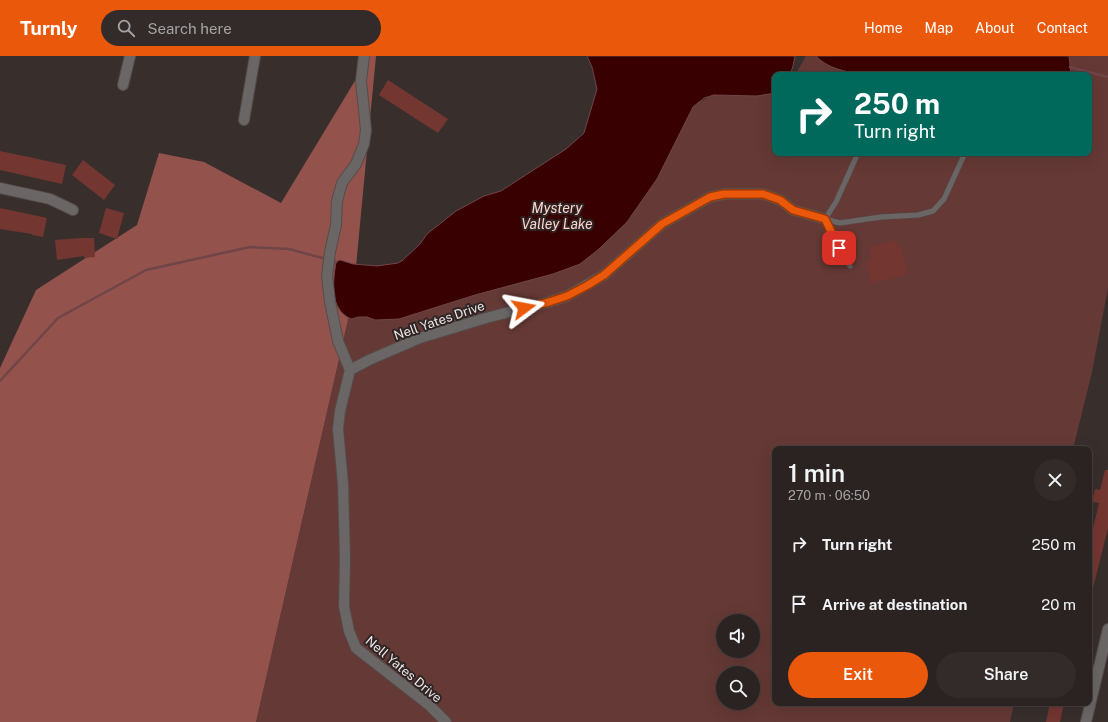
<!DOCTYPE html>
<html lang="en">
<head>
<meta charset="utf-8">
<style>
	body { margin:0; font-family:"Public Sans",sans-serif; background:#322b2a; color:#f1f3f6; height:100vh; display:flex; flex-direction:column; font-size:15px; white-space:nowrap }
	* { box-sizing:border-box; margin:0 }
	p { font-size:13px; color:#a5a4a5 }
	.icon { flex:none; width:22px; height:22px; fill:none; stroke:currentColor; stroke-width:2; stroke-linecap:round; stroke-linejoin:round }
	.map { position:relative; flex:1; overflow:hidden }
	.drawer { position:absolute; left:772px; top:390px; width:320px; height:260px; display:flex; flex-direction:column; background:#2a2322; border-radius:8px; box-shadow:0 4px 16px #0002,0 0 0 1px #464040 }
	.drawer>* { flex:none }
	.guide { position:absolute; left:772px; top:16px; width:320px; height:84px; border-radius:8px; box-shadow:0 4px 16px #0002,0 0 0 1px #464040; background:#00695c; color:#fff; overflow:hidden }
	.tools { position:absolute; left:716px; top:558px; display:grid; gap:8px }
	.tools a { display:grid; place-items:center; width:44px; height:44px; border-radius:50%; background:#2a2322; box-shadow:0 4px 16px #0002,0 0 0 1px #464040; font-size:20px }
	.pin { position:absolute; display:grid; place-items:center; width:34px; height:34px; color:#fff; margin:-17px; border-radius:8px; box-shadow:0 2px 6px #0006 }
	.me { position:absolute; width:44px; margin:-22px; rotate:77deg; stroke-linejoin:round; filter:drop-shadow(0 0 3px #0008) }
	.turn { display:flex; align-items:center; gap:14px; height:84px; padding:0 16px; font-size:18px }
	.turn .icon { width:52px; height:52px; stroke-width:2.5 }
	.turn b { display:block; font-size:28px; line-height:34px }
	.round { display:grid; place-items:center; flex:none; width:42px; height:42px; border-radius:21px; background:#322b2a }
	.summary { display:flex; align-items:center; justify-content:space-between; height:68px; padding:0 16px }
	h1 { font-size:24px; font-weight:600; line-height:30px }
	.primary-button { display:flex; gap:8px; margin-top:auto; padding:8px 16px }
	.primary-button a { flex:1; height:46px; border-radius:24px; background:#ea580c; color:#fff; font-size:16px; font-weight:600; line-height:46px; text-align:center }
	.primary-button a+a { background:#322b2a; color:#f1f3f6 }
	ul { padding:0; list-style:none }
	li { display:flex; align-items:center; gap:12px; height:60px; padding:0 16px }
	li div { flex:1 }
	li b { display:block; font-size:15px }
	li em { font-style:normal }
	header { display:flex; align-items:center; gap:24px; box-sizing:border-box; height:56px; padding:0 20px; background:#ea580c; color:#fff }
	header strong { font-size:19px }
	nav { display:flex; gap:22px; margin-inline-start:auto; font-size:14px }
	.search { width:280px; height:36px; background:#322b2a; display:flex; align-items:center; gap:10px; box-sizing:border-box; padding:0 14px; border-radius:22px; color:#a5a4a5; font-size:15px }
	.map>svg:first-child { display:block }
</style>
</head>
<body>
<header>
<strong>Turnly</strong>
<div class="search"><svg class="icon" aria-label="search" viewBox="0 0 24 24"><circle cx="10" cy="10" r="6"/><path d="M15 15l6 6"/></svg>Search here</div>
<nav><a>Home</a><a>Map</a><a>About</a><a>Contact</a></nav>
</header>
<div class="map">
<svg width="1108" height="666" viewBox="0 0 1108 666">
	<rect width="100%" height="100%" fill="#382f2d"/>
	<!-- green -->
	<g fill="#653935" fill-rule="evenodd">
		<path d="M806,0H951L1006,19H795Z"/>
		<path d="M1065,0H1108V232L1092,316L1073,393H775V647H1014L1010,666H256L353,242L679,57L743,23L775,21V97H1089V19H1061ZM723,565H753V595H723ZM723,617H753V647H723Z"/>
	</g>
	<!-- forest -->
	<path fill="#94524c" d="M370,0H376L353,242L256,666H0V312L36,234L137,169L159,97L204,106L281,147Z"/>
	<!-- water -->
	<g fill="#390002" stroke="#6f4547">
		<path d="M587,0H795L793,10L790,19H775V37L757,40L714,39L704,42L693,51L657,123L627,166L599,193L580,208L553,218L475,239L399,263L375,264L367,261H359L351,263C329,253 333,226 336,206L340,204L353,208L377,210L398,207L403,204L420,188L427,178L456,155L484,140L501,135L566,93L584,77L597,33L592,11Z"/>
		<path d="M816,0H1069L1071,19H873C853,17 830,15 816,0Z"/>
	</g>
	<g fill="none" stroke-linecap="round" stroke-linejoin="round">
		<!-- stream -->
		<g stroke="#6f4547" stroke-width="2.5">
			<path d="M1070,11L1108,21"/>
			<path d="M330,205L336,206"/>
			<path d="M0,325L58,262L146,214L250,191L289,193L326,203"/>
		</g>
	</g>
	<!-- building -->
	<g fill="#743631">
		<path d="M388,24L448,63L438,77L379,39Z"/>
		<path d="M0,95L66,109L62,128L0,114Z"/>
		<path d="M83,104L115,129L104,144L72,119Z"/>
		<path d="M0,152L47,162L43,181L32,179V178L0,173Z"/>
		<path d="M106,152L124,157L117,183L99,177Z"/>
		<path d="M80,182H94L95,201L84,202V200L57,204L55,184Z"/>
		<path d="M896,184L898,191L901,190L908,218L871,227L866,206L872,204L869,191Z"/>
		<path d="M1105,414H1108V472L1092,536H1089V489L1099,447L1092,446L1095,433L1100,434Z"/>
		<path d="M1050,647H1064L1060,666H1046Z"/>
	</g>
	<g fill="none" stroke-linecap="round" stroke-linejoin="round">
		<!-- lane casing -->
		<g stroke="#554c4b" stroke-width="6">
			<g id="lane">
				<path d="M825,163L840,167L881,161L918,159L933,155L944,143L965,97"/>
				<path d="M825,163L836,146L858,97"/>
				<path d="M825,163L839,192L850,210"/>
			</g>
		</g>
		<!-- street casing -->
		<g stroke="#554c4b" stroke-width="12">
			<g id="street">
				<path d="M123,29L130,0"/>
				<path d="M244,64L255,0"/>
				<path d="M0,132L50,143L73,154"/>
				<path d="M350,314L338,285L330,246L327,220L330,196L336,169L337,145L342,127L356,108L364,88L366,74L361,25L364,0"/>
				<path d="M446,666L429,649L356,592L349,575L344,550L345,503L343,428L338,373L340,355L350,314L369,304L420,282L486,262L549,246L567,240L604,219L662,168L710,141L725,138H763L780,144L793,154L825,163"/>
				<path d="M1086,666L1108,573"/>
			</g>
		</g>
		<!-- lane -->
		<use href="#lane" stroke="#6b6666" stroke-width="5"/>
		<!-- street -->
		<use href="#street" stroke="#6b6666" stroke-width="10"/>
	</g>
	<g fill="none" stroke-linecap="round" stroke-linejoin="round">
		<!-- route casing -->
		<g stroke="#983908" stroke-width="10">
			<path id="route" d="M524,252L549,246L567,240L588,229L604,219L662,168L710,141L724,138H763L780,144L793,154L825,163L839,192"/>
		</g>
		<!-- route -->
		<use href="#route" stroke="#ea580c" stroke-width="7"/>
	</g>
	<g text-anchor="middle" stroke-width="4" stroke-linejoin="round" paint-order="stroke">
		<!-- street labels -->
		<g font-size="13" fill="#eee7e7" stroke="#2e2524">
			<text transform="translate(439 264) rotate(-19)" y="5">Nell Yates Drive</text>
			<text transform="translate(404 613) rotate(40)" y="5">Nell Yates Drive</text>
		</g>
		<!-- water labels -->
		<g font-size="14" font-style="italic" fill="#ffd5d0" stroke="#2e2524">
			<text x="557" y="157">Mystery<tspan x="557" dy="16">Valley Lake</tspan></text>
		</g>
	</g>
</svg>
<div class="tools">
<a><svg class="icon" aria-label="sound" viewBox="0 0 24 24"><path d="M4 9h4l5-4v14l-5-4H4zM17 9q2 3 0 6"/></svg></a>
<a><svg class="icon" aria-label="search" viewBox="0 0 24 24"><circle cx="10" cy="10" r="6"/><path d="M15 15l6 6"/></svg></a>
</div>
<div class="pin" style="left:839px;top:192px;background:#d93025"><svg class="icon" aria-label="arrive" viewBox="0 0 24 24"><path d="M6 21V4h12l-3 4 3 4H6"/></svg></div>
<svg class="me" style="left:524px;top:252px" viewBox="-20 -20 40 40"><path d="M0-17L14 15 0 8-14 15z" fill="#ea580c" stroke="#fff" stroke-width="4"/></svg>
<div class="guide">
<div class="turn"><svg class="icon" aria-label="right" viewBox="0 0 24 24"><path d="M7 20v-9h11M14 6l5 5-5 5"/></svg><div><b>250 m</b>Turn right</div></div>
</div>
<section class="drawer">
<div class="summary"><div><h1>1 min</h1><p>270 m · 06:50</p></div><a class="round"><svg class="icon" aria-label="close" viewBox="0 0 24 24"><path d="M6 6l12 12M18 6L6 18"/></svg></a></div>
<ul>
<li><svg class="icon" aria-label="right" viewBox="0 0 24 24"><path d="M7 20v-9h11M14 6l5 5-5 5"/></svg><div><b>Turn right</b></div><em>250 m</em></li>
<li><svg class="icon" aria-label="arrive" viewBox="0 0 24 24"><path d="M6 21V4h12l-3 4 3 4H6"/></svg><div><b>Arrive at destination</b></div><em>20 m</em></li>
</ul>
<div class="primary-button"><a>Exit</a><a>Share</a></div>
</section>
</div>
</body>
</html>
